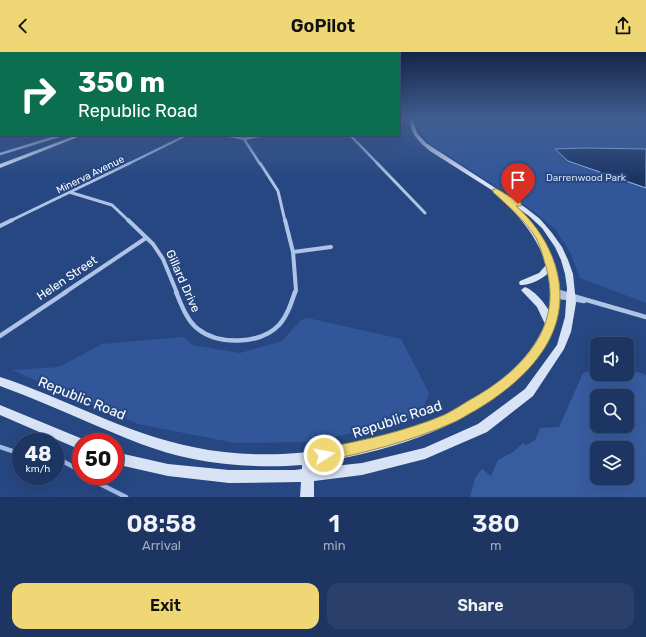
<!DOCTYPE html>
<html lang="en">
<head>
<meta charset="utf-8">
<style>
	body { margin:0; font-family:Rubik,sans-serif; background:#2a406b; color:#f1f3f6; height:100vh; display:flex; flex-direction:column; font-size:15px; white-space:nowrap }
	* { box-sizing:border-box; margin:0 }
	p { font-size:13px; color:#a0abbe }
	.icon { flex:none; width:22px; height:22px; fill:none; stroke:currentColor; stroke-width:2; stroke-linecap:round; stroke-linejoin:round }
	.map { position:relative; height:445px; overflow:hidden }
	.panel { display:flex; flex-direction:column; background:#1d3562; flex:1 }
	.panel>* { flex:none }
	.top-card { position:absolute; left:0px; top:0px; width:400px; height:84px; box-shadow:0 4px 16px #0002,0 0 0 1px #3b5077; background:#0b6e4f; color:#fff; overflow:hidden }
	.fabs { position:absolute; left:590px; top:285px; display:grid; gap:8px }
	.fabs a { display:grid; place-items:center; width:44px; height:44px; border-radius:8px; background:#1d3562; box-shadow:0 4px 16px #0002,0 0 0 1px #3b5077; font-size:20px }
	.speed { position:absolute; left:12px; top:381px; display:flex; gap:8px; font-size:20px; font-weight:700; text-align:center }
	.speed>* { display:grid; place-content:center; width:52px; height:52px; border-radius:50%; background:#1d3562; box-shadow:0 4px 16px #0002,0 0 0 1px #3b5077; line-height:1 }
	.speed small { font-size:10px; font-weight:400 }
	.speed .limit { border:6px solid #d22; background:#fff; color:#111 }
	.pin { position:absolute; display:grid; place-items:center; width:34px; height:34px; color:#fff; margin:-41px -17px; border-radius:50% 50% 50% 0; rotate:-45deg; box-shadow:0 0 4px #0007 }
	.pin .icon { rotate:45deg }
	.me { position:absolute; width:44px; margin:-22px; rotate:79deg; stroke-linejoin:round; filter:drop-shadow(0 0 3px #0008) }
	.turn { display:flex; align-items:center; gap:14px; height:84px; padding:0 12px; font-size:18px }
	.turn .icon { width:52px; height:52px; stroke-width:2.5 }
	.turn b { display:block; font-size:28px; line-height:34px }
	.eta { display:flex; justify-content:space-evenly; align-items:center; height:68px; text-align:center }
	.eta b { font-size:24px; font-weight:600; line-height:28px }
	.button { display:flex; gap:8px; margin-top:auto; padding:8px 12px }
	.button a { flex:1; height:46px; border-radius:12px; background:#efd775; color:#111; font-size:16px; font-weight:600; line-height:46px; text-align:center }
	.button a+a { background:#2a406b; color:#f1f3f6 }
	header { display:flex; justify-content:space-between; align-items:center; height:52px; padding:0 12px; background:#efd775; color:#111; font-size:18px; font-weight:600 }
	.map>svg:first-child { display:block }
</style>
</head>
<body>
<header><svg class="icon" aria-label="back" viewBox="0 0 24 24"><path d="M15 5l-7 7 7 7"/></svg>GoPilot<svg class="icon" aria-label="share" viewBox="0 0 24 24"><path d="M12 15V3M7 8l5-5 5 5M5 13v7h14v-7"/></svg></header>
<div class="map">
<svg width="646" height="445" viewBox="0 0 646 445">
	<rect width="100%" height="100%" fill="#274782"/>
	<!-- green -->
	<g fill="#31579a">
		<path d="M417,66H646V251L580,226L570,200L556,178L532,158L430,92C423,84 417,77 417,66Z"/>
		<path d="M308,266L401,287L429,341L421,362L377,376L310,390L235,391L138,372L12,318L59,315L102,292L184,285L192,293L240,301L282,289L301,268Z"/>
	</g>
	<!-- water -->
	<path fill="#1b3363" stroke="#a4bde7" d="M584,96L646,97V136L568,109L555,97Z"/>
	<g fill="none" stroke-linecap="round" stroke-linejoin="round">
		<!-- stream -->
		<g stroke="#a4bde7" stroke-width="4.5">
			<path d="M0,395L21,402"/>
			<path d="M55,405L81,419"/>
			<path d="M88,424L98,431L126,445"/>
		</g>
	</g>
	<!-- building -->
	<path fill="#375c9f" fill-rule="evenodd" d="M597,317V322H627V317L646,323V445H470L475,426L482,417L491,424L498,408L513,400L523,391L526,393L535,388L540,376L559,375L583,321ZM597,344H627V374H597ZM597,396H627V426H597Z"/>
	<g fill="none" stroke-linecap="round" stroke-linejoin="round">
		<!-- street-far3 -->
		<g stroke="#afc3e7" stroke-width="2.5">
			<path d="M226,83L244,87L264,83"/>
			<path d="M350,83L378,112"/>
			<path d="M244,87L260,112"/>
			<path d="M0,102L59,84"/>
			<path d="M128,112L187,83"/>
		</g>
		<!-- street-far2 -->
		<g stroke="#afc3e7" stroke-width="3">
			<path d="M260,111L278,139L285,169"/>
			<path d="M377,111L425,161"/>
			<path d="M69,140L112,153L129,169"/>
			<path d="M10,169L130,111"/>
		</g>
		<!-- street-far1 -->
		<g stroke="#afc3e7" stroke-width="4">
			<path d="M128,168L153,192L163,207L177,241"/>
			<path d="M285,168L293,200L296,238L295,241"/>
			<path d="M0,174L12,168"/>
			<path d="M293,200L331,195"/>
			<path d="M555,239L562,241"/>
			<path d="M64,241L146,186"/>
		</g>
		<!-- street -->
		<g stroke="#afc3e7" stroke-width="4.5">
			<path d="M176,240C181,252 187,269 198,277C218,293 260,293 279,273C287,264 291,252 295,240"/>
			<path d="M559,240L646,265"/>
			<path d="M555,244L584,249"/>
			<path d="M0,284L66,240"/>
		</g>
		<!-- secondary -->
		<g fill="#d9e3f6" fill-rule="evenodd">
			<path d="M410,66H414V71L417,81L426,91L526,156L540,167L552,181L562,195L568,208L573,222L576,251L571,280L564,297L533,344L487,380L425,407L362,423L314,429V445H300L301,430L229,431L168,424L115,412V400L168,412L229,418H295L302,417V413C267,416 228,414 193,407C157,400 123,385 90,371C60,358 30,345 0,334V325C65,346 126,382 193,395C230,403 270,404 308,400C389,392 511,353 545,272L537,255L521,238L525,235C535,239 544,250 549,259L551,245L548,221C543,227 528,234 520,233L519,231L520,229L539,221L546,213C539,189 524,170 507,152L506,151L509,149L430,99C419,90 409,81 410,66ZM515,154L529,164L542,176L555,195L561,208L565,222L567,236L565,265L557,293L525,337L478,372L424,396L362,411L315,416V411C386,400 469,376 520,323C525,319 530,315 533,310C537,306 539,300 542,295C554,276 560,260 559,238C556,205 539,177 515,154Z"/>
			<path d="M77,83H83L0,116V112Z"/>
			<path d="M0,353L85,388L86,390H81V398L0,363Z"/>
		</g>
	</g>
	<!-- sky -->
	<linearGradient id="sky" x2="0" y2="1"><stop stop-color="#152748"/><stop offset="0.52" stop-color="#415e92"/><stop offset="1" stop-color="#415e92" stop-opacity="0"/></linearGradient>
	<rect width="646" height="128" fill="url(#sky)"/>
	<!-- route -->
	<path fill="#efd775" stroke="#9b8c4c" d="M493,137H497L521,151V154H516C541,176 559,208 560,241C562,294 518,333 476,358C468,362 460,368 452,371C411,389 368,400 324,409L319,407L317,403L319,398L324,396C365,388 406,379 444,363C452,359 460,354 468,349C519,321 564,278 546,215C543,205 541,195 536,186C525,168 508,154 493,140Z"/>
	<g text-anchor="middle" stroke-width="4" stroke-linejoin="round" paint-order="stroke">
		<!-- far-street labels -->
		<g font-size="10" fill="#fff" stroke="#274782">
			<text transform="translate(90 122) rotate(-26)" y="4">Minerva Avenue</text>
		</g>
		<!-- far-park labels -->
		<g font-size="10" fill="#d3dff5" stroke="#274782">
			<text x="586" y="129">Darrenwood Park</text>
		</g>
		<!-- street labels -->
		<g font-size="12" fill="#fff" stroke="#274782">
			<text transform="translate(67 226) rotate(-34)" y="4">Helen Street</text>
			<text transform="translate(183 229) rotate(66)" y="4">Gillard Drive</text>
		</g>
		<!-- near-street labels -->
		<g font-size="14" fill="#fff" stroke="#274782">
			<text transform="translate(82 346) rotate(22)" y="5">Republic Road</text>
			<text transform="translate(397 367) rotate(-18)" y="5">Republic Road</text>
		</g>
	</g>
</svg>
<div class="fabs">
<a><svg class="icon" aria-label="sound" viewBox="0 0 24 24"><path d="M4 9h4l5-4v14l-5-4H4zM17 9q2 3 0 6"/></svg></a>
<a><svg class="icon" aria-label="search" viewBox="0 0 24 24"><circle cx="10" cy="10" r="6"/><path d="M15 15l6 6"/></svg></a>
<a><svg class="icon" aria-label="layers" viewBox="0 0 24 24"><path d="M12 4l9 5-9 5-9-5zM3 14l9 5 9-5"/></svg></a>
</div>
<div class="speed"><div>48<small>km/h</small></div><div class="limit">50</div></div>
<div class="pin" style="left:518px;top:152px;background:#d93025"><svg class="icon" aria-label="arrive" viewBox="0 0 24 24"><path d="M6 21V4h12l-3 4 3 4H6"/></svg></div>
<svg class="me" style="left:324px;top:403px" viewBox="-20 -20 40 40"><circle r="17" fill="#efd775" stroke="#fff" stroke-width="3"/><path d="M0-11L8 9 0 5-8 9z" fill="#fff"/></svg>
<div class="top-card">
<div class="turn"><svg class="icon" aria-label="right" viewBox="0 0 24 24"><path d="M7 20v-9h11M14 6l5 5-5 5"/></svg><div><b>350 m</b>Republic Road</div></div>
</div>
</div>
<section class="panel">
<div class="eta">
<div><b>08:58</b><p>Arrival</p></div>
<div><b>1</b><p>min</p></div>
<div><b>380</b><p>m</p></div>
</div>
<div class="button"><a>Exit</a><a>Share</a></div>
</section>
</body>
</html>
